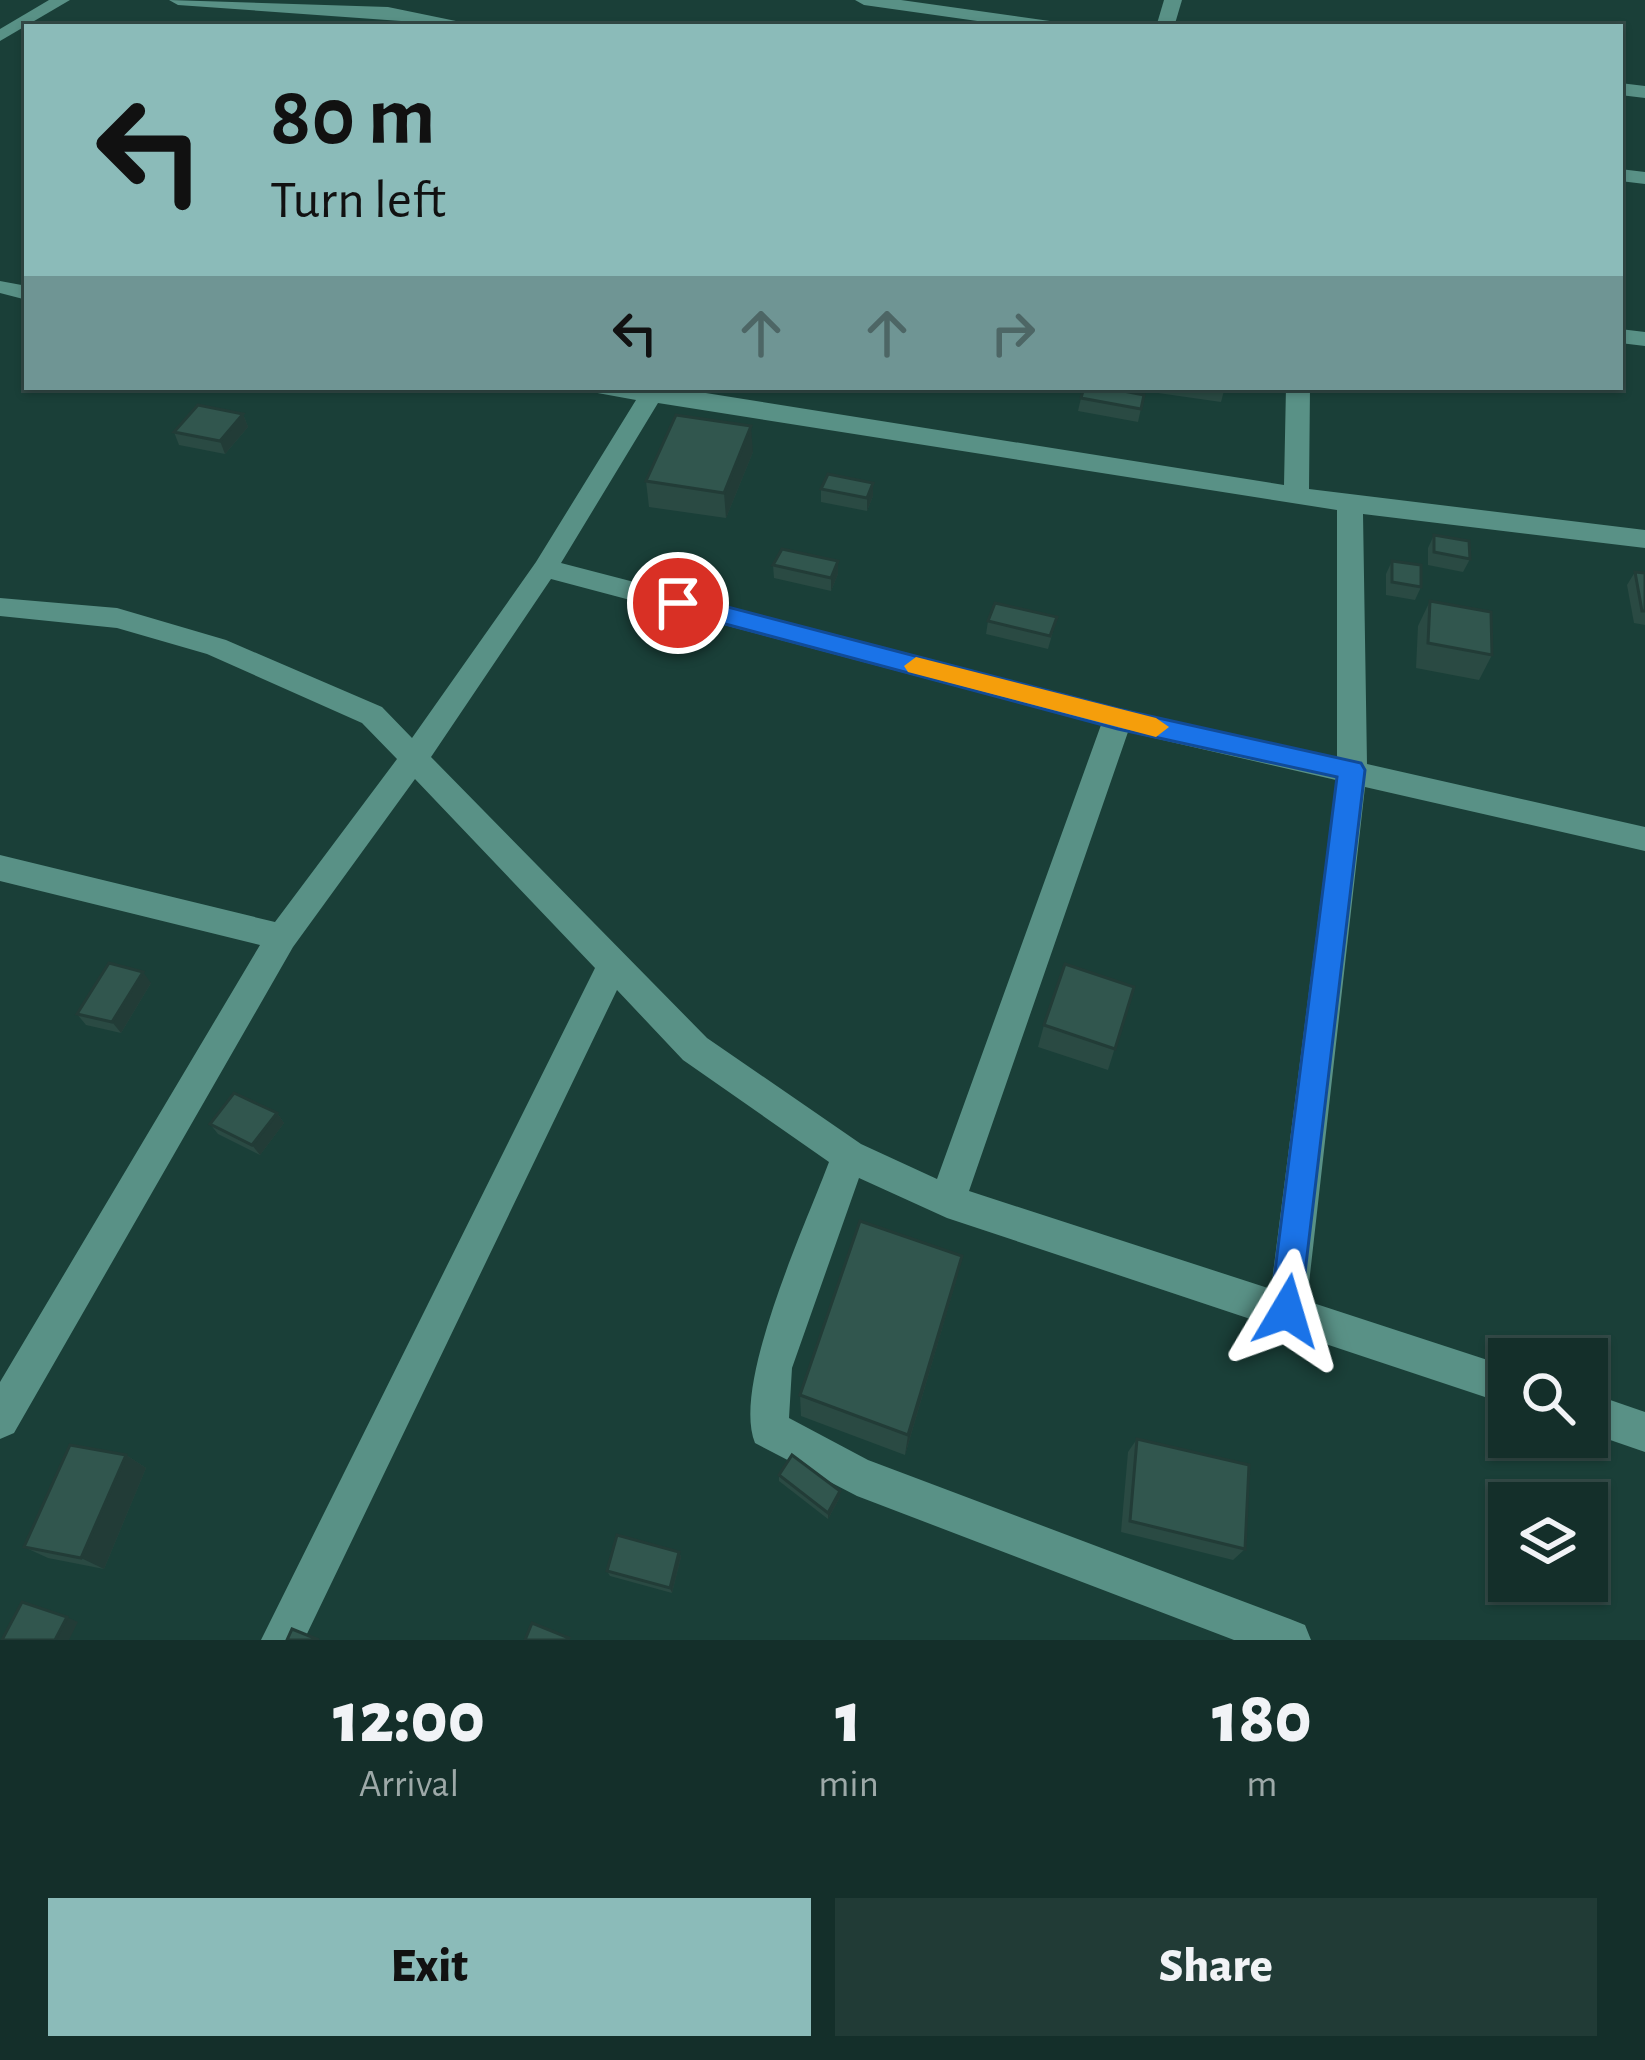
<!DOCTYPE html>
<html lang="en">
<head>
<meta charset="utf-8">
<style>
	body { margin:0; font-family:"Alegreya Sans",sans-serif; background:#213b36; color:#f1f3f6; height:100vh; display:flex; flex-direction:column; font-size:45px; white-space:nowrap }
	* { box-sizing:border-box; margin:0 }
	p { font-size:39px; color:#9da9a8 }
	.icon { flex:none; width:66px; height:66px; fill:none; stroke:currentColor; stroke-width:2; stroke-linecap:round; stroke-linejoin:round }
	.map { position:relative; height:1640px; overflow:hidden }
	.drawer { display:flex; flex-direction:column; background:#142f2a; flex:1 }
	.drawer>* { flex:none }
	.guide { position:absolute; left:24px; top:24px; width:1599px; height:366px; border-radius:0px; box-shadow:0 3px 9px #0004,0 0 0 3px #334a47; background:#8bbbb9; color:#111; overflow:hidden }
	.fabs { position:absolute; left:1488px; top:1338px; display:grid; gap:24px }
	.fabs a { display:grid; place-items:center; width:120px; height:120px; border-radius:0px; background:#142f2a; box-shadow:0 3px 9px #0004,0 0 0 3px #334a47; font-size:60px }
	.pin { position:absolute; display:grid; place-items:center; width:102px; height:102px; color:#fff; margin:-51px; border:6px solid #fff; border-radius:50%; box-shadow:0 3px 12px #0007 }
	.me { position:absolute; width:132px; margin:-66px; rotate:7deg; stroke-linejoin:round; filter:drop-shadow(0 0 9px #0008) }
	.turn { display:flex; align-items:center; gap:42px; height:252px; padding:0 48px; font-size:54px }
	.turn .icon { width:156px; height:156px; stroke-width:2.5 }
	.turn b { display:block; font-size:84px; line-height:102px }
	.lanes { display:flex; align-items:center; height:114px; padding:0 48px; background:#0003; justify-content:center; gap:60px; direction:ltr }
	.lanes .off { opacity:.35 }
	.eta { display:flex; justify-content:space-evenly; align-items:center; height:204px; text-align:center }
	.eta b { font-size:72px; font-weight:800; line-height:84px }
	.action { display:flex; gap:24px; margin-top:auto; padding:24px 48px }
	.action a { flex:1; height:138px; border-radius:0px; background:#8bbbb9; color:#111; font-size:48px; font-weight:800; line-height:138px; text-align:center }
	.action a+a { background:#213b36; color:#f1f3f6 }
	.map>svg:first-child { display:block }
</style>
</head>
<body>
<div class="map">
<svg width="1645" height="1640" viewBox="0 0 1645 1640">
	<rect width="100%" height="100%" fill="#1a3f38"/>
	<g fill="none" stroke-linecap="round" stroke-linejoin="round">
		<!-- minor -->
		<g fill="#599186" fill-rule="evenodd">
			<path d="M49,0H70L0,41V29Z"/>
			<path d="M169,0L388,7L485,27L178,5Z"/>
			<path d="M855,0H901L1057,22L1066,27H1020L864,5Z"/>
			<path d="M1164,0H1182L1174,27H1156Z"/>
			<path d="M1620,83L1645,86V98L1620,95Z"/>
			<path d="M1620,169L1645,172V184L1620,181Z"/>
			<path d="M0,281L27,286V300L0,293Z"/>
			<path d="M1620,329L1645,332V346L1620,343Z"/>
			<path d="M588,387H668L1284,485L1286,387H1310L1309,489L1645,530V548L1363,514L1367,764L1645,827V851L1365,787L1307,1301L1509,1367V1405L947,1218L859,1178L792,1368L789,1418L868,1460L1290,1619L1305,1625L1311,1640H1234L857,1496L755,1443C731,1385 806,1224 829,1162L683,1060L617,990L304,1640H261L595,968L415,779L293,947L14,1433L0,1439V1382L260,945L0,881V855L275,922L397,759L362,723L207,654L117,628L0,616V598L117,608L226,640L382,707L412,738L536,562L636,400L592,392ZM658,403L1337,510V758L1118,708L561,563ZM551,579L1101,725L937,1179L861,1144L707,1038L431,757ZM1128,732L1336,780L1271,1289L969,1191Z"/>
			<path d="M1587,1392L1645,1412V1452L1587,1432Z"/>
		</g>
	</g>
	<!-- wall -->
	<g fill="#2a4a43">
		<path d="M1123,387H1143L1141,394L1144,395L1138,422L1078,411L1081,398L1122,391Z"/>
		<path d="M1152,387H1225L1221,402L1151,392Z"/>
		<path d="M243,414L248,427L225,454L179,445L174,432Z"/>
		<path d="M753,452L726,518L649,507L646,481Z"/>
		<path d="M821,489L873,496L867,511L821,502Z"/>
		<path d="M1434,535L1470,559L1463,572L1428,565V548Z"/>
		<path d="M1392,561L1421,587L1415,600L1386,595V574Z"/>
		<path d="M773,565L838,574L831,591L774,578Z"/>
		<path d="M1635,572L1645,573V625L1634,623L1627,585Z"/>
		<path d="M1430,601L1492,655L1479,680L1416,668L1418,626Z"/>
		<path d="M1057,617L1048,649L986,634L988,621Z"/>
		<path d="M151,983L121,1033L86,1025L77,1014Z"/>
		<path d="M1134,987L1108,1070L1038,1047L1044,1025Z"/>
		<path d="M277,1113L284,1123L260,1155L218,1134L210,1124Z"/>
		<path d="M962,1256L956,1281L905,1455L801,1416L800,1395Z"/>
		<path d="M1137,1439L1245,1549L1233,1560L1121,1532L1128,1452Z"/>
		<path d="M126,1455L146,1468L104,1569L48,1558L24,1547Z"/>
		<path d="M779,1475L840,1491V1497L828,1519L779,1481Z"/>
		<path d="M679,1552L681,1557L672,1593L610,1576L607,1571Z"/>
	</g>
	<!-- shaded-wall -->
	<g fill="#223c37">
		<path d="M243,414L248,427L225,454L220,441Z"/>
		<path d="M751,426L753,452L726,518L724,493Z"/>
		<path d="M873,483V496L867,511V498Z"/>
		<path d="M838,561V574L831,591V578Z"/>
		<path d="M143,972L151,983L121,1033L112,1022Z"/>
		<path d="M277,1113L284,1123L260,1155L252,1145Z"/>
		<path d="M962,1256L956,1281L905,1455L908,1435Z"/>
		<path d="M126,1455L146,1468L104,1569L81,1558Z"/>
		<path d="M840,1491V1497L828,1519V1513Z"/>
		<path d="M679,1552L681,1557L672,1593L670,1588Z"/>
		<path d="M67,1617L78,1622L69,1640H55Z"/>
	</g>
	<!-- building -->
	<g fill="#31564e" stroke="#223c37" stroke-width="3">
		<path d="M1084,387H1103L1144,395L1141,409L1081,398Z"/>
		<path d="M198,405L243,414L220,441L174,432Z"/>
		<path d="M676,415L751,426L724,493L646,481Z"/>
		<path d="M828,474L873,483L867,498L821,489Z"/>
		<path d="M1434,535L1469,541L1470,559L1434,552Z"/>
		<path d="M782,549L838,561L831,578L773,565Z"/>
		<path d="M1392,561L1421,565V587L1392,582Z"/>
		<path d="M1635,572L1645,573V611H1642Z"/>
		<path d="M1430,601L1491,612L1492,655L1428,643Z"/>
		<path d="M995,603L1057,617L1050,636L988,621Z"/>
		<path d="M109,963L143,972L112,1022L77,1014Z"/>
		<path d="M1065,964L1134,987L1115,1049L1044,1025Z"/>
		<path d="M234,1093L277,1113L252,1145L210,1124Z"/>
		<path d="M860,1221L962,1256L908,1435L800,1395Z"/>
		<path d="M1137,1439L1249,1465L1245,1549L1130,1521Z"/>
		<path d="M70,1445L126,1455L81,1558L24,1547Z"/>
		<path d="M792,1455L840,1491L828,1513L779,1475Z"/>
		<path d="M617,1535L679,1552L670,1588L607,1571Z"/>
		<path d="M22,1602L67,1617L55,1640H2Z"/>
		<path d="M532,1623L569,1638L568,1640H525Z"/>
		<path d="M292,1629L319,1640H287Z"/>
	</g>
	<!-- route -->
	<path fill="#1a73e8" stroke="#114b97" stroke-width="3" d="M678,594L1118,709L1361,763L1365,770L1299,1323L1287,1328L1275,1323L1270,1311L1337,777L1118,729L669,609V597Z"/>
	<!-- slow -->
	<path fill="#f59e0b" d="M916,657L1156,718L1169,727L1156,737L908,672L904,666Z"/>
</svg>
<div class="fabs">
<a><svg class="icon" aria-label="search" viewBox="0 0 24 24"><circle cx="10" cy="10" r="6"/><path d="M15 15l6 6"/></svg></a>
<a><svg class="icon" aria-label="layers" viewBox="0 0 24 24"><path d="M12 4l9 5-9 5-9-5zM3 14l9 5 9-5"/></svg></a>
</div>
<div class="pin" style="left:678px;top:603px;background:#d93025"><svg class="icon" aria-label="arrive" viewBox="0 0 24 24"><path d="M6 21V4h12l-3 4 3 4H6"/></svg></div>
<svg class="me" style="left:1287px;top:1311px" viewBox="-20 -20 40 40"><path d="M0-17L14 15 0 8-14 15z" fill="#1a73e8" stroke="#fff" stroke-width="4"/></svg>
<div class="guide">
<div class="turn"><svg class="icon" aria-label="left" viewBox="0 0 24 24"><path d="M17 20v-9H6M10 6l-5 5 5 5"/></svg><div><b>80 m</b>Turn left</div></div>
<div class="lanes"><svg class="icon" aria-label="left" viewBox="0 0 24 24"><path d="M17 20v-9H6M10 6l-5 5 5 5"/></svg><svg class="icon off" aria-label="ahead" viewBox="0 0 24 24"><path d="M12 20V5M6 11l6-6 6 6"/></svg><svg class="icon off" aria-label="ahead" viewBox="0 0 24 24"><path d="M12 20V5M6 11l6-6 6 6"/></svg><svg class="icon off" aria-label="right" viewBox="0 0 24 24"><path d="M7 20v-9h11M14 6l5 5-5 5"/></svg></div>
</div>
</div>
<section class="drawer">
<div class="eta">
<div><b>12:00</b><p>Arrival</p></div>
<div><b>1</b><p>min</p></div>
<div><b>180</b><p>m</p></div>
</div>
<div class="action"><a>Exit</a><a>Share</a></div>
</section>
</body>
</html>
